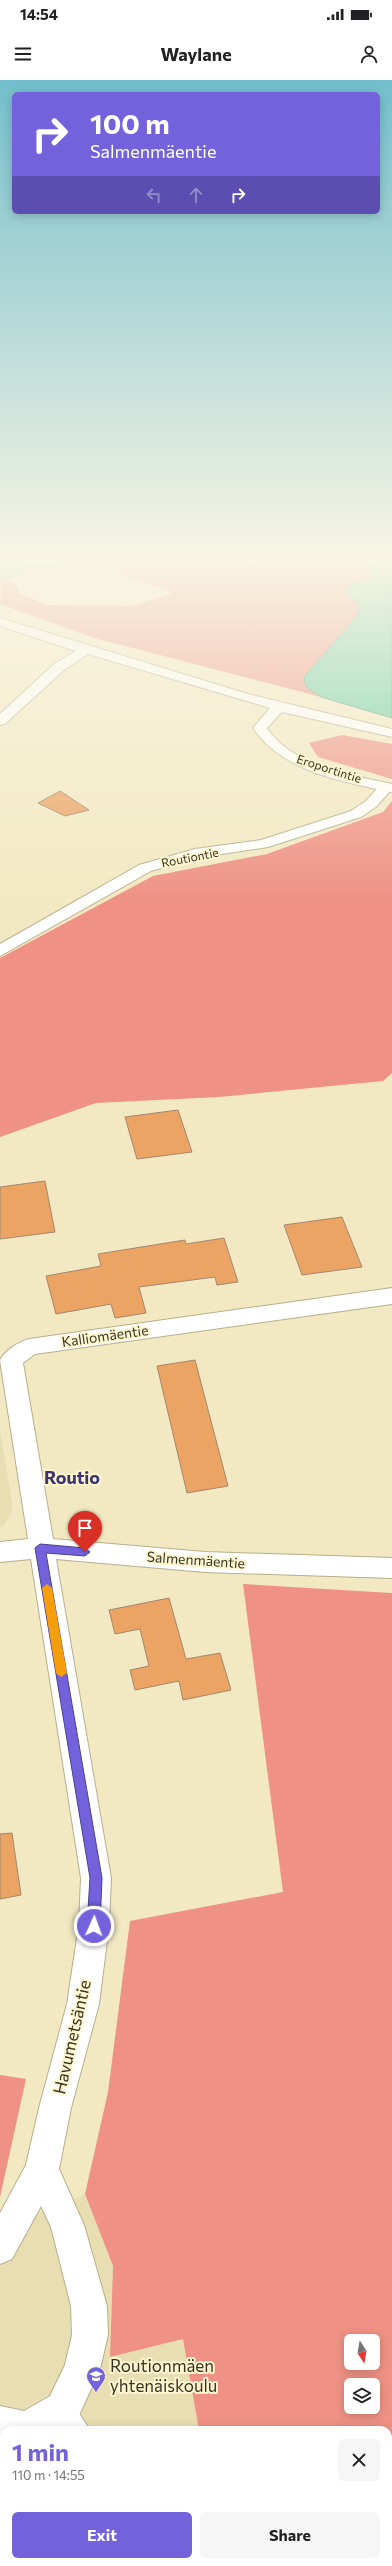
<!DOCTYPE html>
<html lang="en">
<head>
<meta charset="utf-8">
<style>
	body { margin:0; font-family:Commissioner,sans-serif; background:#f6f6f6; color:#202124; height:100vh; display:flex; flex-direction:column; font-size:15px; white-space:nowrap }
	* { box-sizing:border-box; margin:0 }
	p { font-size:13px; color:#757577 }
	.icon { flex:none; width:22px; height:22px; fill:none; stroke:currentColor; stroke-width:2; stroke-linecap:round; stroke-linejoin:round }
	.map { position:relative; flex:1; overflow:hidden }
	.side { position:absolute; left:0px; top:2346px; width:392px; height:140px; display:flex; flex-direction:column; background:#fff; border-radius:12px 12px 0 0; box-shadow:0 2px 10px #0003 }
	.side>* { flex:none }
	.top-card { position:absolute; left:12px; top:12px; width:368px; height:122px; border-radius:6px; box-shadow:0 2px 10px #0003; background:#7462dd; color:#fff; overflow:hidden }
	.needle { width:26px; rotate:169deg }
	.buttons { position:absolute; left:344px; top:2254px; display:grid; gap:8px }
	.buttons a { display:grid; place-items:center; width:36px; height:36px; border-radius:6px; background:#fff; box-shadow:0 2px 10px #0003; font-size:20px }
	.pin { position:absolute; display:grid; place-items:center; width:34px; height:34px; color:#fff; margin:-41px -17px; border-radius:50% 50% 50% 0; rotate:-45deg; box-shadow:0 0 4px #0007 }
	.pin .icon { rotate:45deg }
	.me { position:absolute; width:44px; margin:-22px; rotate:2deg; stroke-linejoin:round; filter:drop-shadow(0 0 3px #0008) }
	.turn { display:flex; align-items:center; gap:14px; height:84px; padding:0 12px; font-size:18px }
	.turn .icon { width:52px; height:52px; stroke-width:2.5 }
	.turn b { display:block; font-size:28px; line-height:34px }
	.lanes { display:flex; align-items:center; height:38px; padding:0 12px; background:#0003; justify-content:center; gap:20px; direction:ltr }
	.lanes .off { opacity:.35 }
	.round { display:grid; place-items:center; flex:none; width:42px; height:42px; border-radius:6px; background:#f6f6f6 }
	.headline { display:flex; align-items:center; justify-content:space-between; height:68px; padding:0 12px }
	h1 { font-size:24px; font-weight:700; line-height:30px; color:#7462dd }
	.cta { display:flex; gap:8px; margin-top:auto; padding:8px 12px }
	.cta a { flex:1; height:46px; border-radius:6px; background:#7462dd; color:#fff; font-size:16px; font-weight:700; line-height:46px; text-align:center }
	.cta a+a { background:#f6f6f6; color:#202124 }
	.status { display:flex; justify-content:space-between; align-items:center; height:28px; padding:0 20px; background:#fff; direction:ltr }
	.status svg { height:11px; fill:currentColor }
	header { display:flex; justify-content:space-between; align-items:center; height:52px; padding:0 12px; background:#fff; font-size:18px; font-weight:700 }
	.map>svg:first-child { display:block }
</style>
</head>
<body>
<div class="status"><b>14:54</b><svg viewBox="0 0 49 12"><path d="M0 12V9h3v3zM5 12V6h3v6zM10 12V3h3v9zM15 12V0h3v12zM26 1h20v11H26zM47 4h2v5h-2z"/></svg></div>
<header><svg class="icon" aria-label="menu" viewBox="0 0 24 24"><path d="M4 6h16M4 12h16M4 18h16"/></svg>Waylane<svg class="icon" aria-label="person" viewBox="0 0 24 24"><circle cx="12" cy="8" r="4"/><path d="M4 21q1-7 8-7t8 7"/></svg></header>
<div class="map">
<svg width="392" height="2486" viewBox="0 0 392 2486">
	<rect width="100%" height="100%" fill="#f2e9c3"/>
	<!-- built -->
	<g fill="#e8deb1">
		<path d="M0,1351L13,1428L4,1446L0,1447Z"/>
		<path d="M85,2114L113,2186L110,2277L183,2259L199,2350H4V2482H222L223,2486H0V2150Z"/>
	</g>
	<!-- forest -->
	<g fill="#ef9185" fill-rule="evenodd">
		<path d="M132,475H342C360,478 370,479 372,499L351,503L345,511L360,526L355,538L304,597L306,607L321,617L94,558L0,524L2,498L14,502L20,514L47,525L132,526L174,513L117,493L119,479Z"/>
		<path d="M342,655L392,664V699L318,677L309,663Z"/>
		<path d="M392,721V993L383,1001L219,1017L96,1023L0,1057V878L153,796L267,774L383,732Z"/>
		<path d="M243,1504L392,1513V2486H223L222,2482H388V2350H199L183,2259L110,2277L113,2186L85,2114L108,2012L130,1841L283,1812ZM351,2261H373V2283H351ZM351,2305H373V2327H351Z"/>
		<path d="M0,1995L26,1999L0,2117Z"/>
	</g>
	<!-- water -->
	<g fill="#64cca1" stroke="#569e7c">
		<path d="M0,475H132L119,479L95,478L53,488H31L14,497L0,499Z"/>
		<path d="M342,475H392V638L321,617L306,607L304,597L355,538L360,527L345,511L351,503L372,498C370,479 360,478 342,475Z"/>
	</g>
	<!-- building -->
	<g fill="#eba464" stroke="#a4876e">
		<path d="M60,711L89,730L65,736L38,723Z"/>
		<path d="M178,1030L192,1072L137,1079L125,1037Z"/>
		<path d="M45,1101L55,1152L0,1159V1107Z"/>
		<path d="M342,1137L362,1187L302,1195L284,1145Z"/>
		<path d="M224,1158L238,1202L217,1205L215,1197L139,1207L146,1233L115,1238L111,1224L56,1234L46,1196L101,1186L98,1174L185,1160L186,1164Z"/>
		<path d="M195,1280L228,1406L187,1413L157,1286Z"/>
		<path d="M169,1518L186,1579L220,1573L231,1610L183,1620L179,1601L135,1610L130,1590L149,1586L140,1549L115,1554L109,1530Z"/>
		<path d="M12,1753L21,1815L0,1819V1754Z"/>
	</g>
	<g fill="none" stroke-linecap="round" stroke-linejoin="round">
		<!-- lane casing -->
		<g stroke="#b7af8b" stroke-width="2">
			<g id="lane">
				<path d="M63,2317L71,2321L90,2350H64L51,2329L55,2321Z"/>
				<path d="M0,2443L4,2444V2482H15V2486H0Z"/>
				<path d="M111,2482H135L136,2486H112Z"/>
			</g>
		</g>
		<!-- street casing -->
		<g stroke="#b7af8b" stroke-width="2">
			<g id="street">
				<path d="M386,703L391,704V710L376,727L361,737L268,767L196,778L151,791L0,876V864L139,785L195,769L261,760L351,731L366,721L381,704Z"/>
				<path d="M392,1208V1224L35,1274L23,1283L53,1459L205,1472L392,1478V1498L205,1492L56,1479L111,1798L109,1845L99,1924L71,2028L59,2089L84,2145L107,2226L108,2255L100,2289L76,2342L62,2350H4V2363L0,2362V2326L24,2331L50,2316L65,2285L72,2255L71,2226L51,2147L41,2126L12,2179L0,2184V2133L26,2085L39,2028L67,1924L79,1845L81,1798L31,1479L0,1482V1462L28,1459L0,1280C6,1270 18,1262 29,1259Z"/>
			</g>
		</g>
		<!-- secondary casing -->
		<g stroke="#b7af8b" stroke-width="2">
			<path id="secondary" d="M0,538L248,614L392,649V657L282,632L267,648C292,686 351,695 392,704V712C343,702 283,692 253,648L270,628L88,574L64,590L5,644L0,645V634L54,584L76,571L0,546Z"/>
		</g>
		<!-- lane -->
		<use href="#lane" fill="#fff" fill-rule="evenodd"/>
		<!-- street -->
		<use href="#street" fill="#fff" fill-rule="evenodd"/>
		<!-- secondary -->
		<use href="#secondary" fill="#fff" fill-rule="evenodd"/>
	</g>
	<!-- sky -->
	<linearGradient id="sky" x2="0" y2="1"><stop stop-color="#73becc"/><stop offset="0.58" stop-color="#f9f5e4"/><stop offset="1" stop-color="#f9f5e4" stop-opacity="0"/></linearGradient>
	<rect width="392" height="823" fill="url(#sky)"/>
	<!-- route -->
	<path fill="#7462dd" stroke="#4b4090" d="M40,1464L85,1468L90,1472L85,1476L46,1473L102,1798L100,1846L98,1850L94,1852L89,1850L87,1846L90,1798L35,1468Z"/>
	<!-- slow -->
	<path fill="#f59e0b" d="M47,1504L52,1508L67,1593L61,1597L56,1593L42,1508Z"/>
	<!-- icons -->
	<defs>
		<g id="school-pin" transform="scale(1)"><path d="M0 17L-7.5 6A9.5 9.5 0 1 1 7.5 6Z" fill="#7462dd" stroke="#fff6d0"/><path d="M0-5L7-2L0 1L-7-2ZM-4 1L0 2.5L4 1V4Q0 6-4 4Z" fill="#fff"/></g>
	</defs>
	<g fill-rule="evenodd">
		<use href="#school-pin" x="96" y="2296"/>
	</g>
	<g text-anchor="middle" stroke-width="4" stroke-linejoin="round" paint-order="stroke">
		<!-- far-street labels -->
		<g font-size="12" fill="#363324" stroke="#fff6d0">
			<text transform="translate(329 689) rotate(18)" y="4">Eroportintie</text>
			<text transform="translate(190 778) rotate(-11)" y="4">Routiontie</text>
		</g>
		<!-- street labels -->
		<g font-size="14" fill="#363324" stroke="#fff6d0">
			<text transform="translate(105 1256) rotate(-8)" y="5">Kalliomäentie</text>
			<text transform="translate(196 1480) rotate(4)" y="5">Salmenmäentie</text>
		</g>
		<!-- near-street labels -->
		<g font-size="17" fill="#363324" stroke="#fff6d0">
			<text transform="translate(72 1957) rotate(-77)" y="6">Havumetsäntie</text>
		</g>
		<!-- near-poi labels -->
		<g font-size="17" fill="#363324" stroke="#fff6d0" text-anchor="start">
			<text x="110" y="2292">Routionmäen<tspan x="110" dy="20">yhtenäiskoulu</tspan></text>
		</g>
		<!-- district labels -->
		<g font-size="18" font-weight="bold" fill="#3c3470" stroke="#fff6d0">
			<text x="72" y="1404">Routio</text>
		</g>
	</g>
</svg>
<div class="buttons">
<a><svg class="needle" viewBox="-14 -14 28 28"><path d="M0-13l5 13h-10z" fill="#e53935"/><path d="M0 13l5-13h-10z" fill="#757577"/></svg></a>
<a><svg class="icon" aria-label="layers" viewBox="0 0 24 24"><path d="M12 4l9 5-9 5-9-5zM3 14l9 5 9-5"/></svg></a>
</div>
<div class="pin" style="left:85px;top:1472px;background:#d93025"><svg class="icon" aria-label="arrive" viewBox="0 0 24 24"><path d="M6 21V4h12l-3 4 3 4H6"/></svg></div>
<svg class="me" style="left:94px;top:1846px" viewBox="-20 -20 40 40"><circle r="17" fill="#7462dd" stroke="#fff" stroke-width="3"/><path d="M0-11L8 9 0 5-8 9z" fill="#fff"/></svg>
<div class="top-card">
<div class="turn"><svg class="icon" aria-label="right" viewBox="0 0 24 24"><path d="M7 20v-9h11M14 6l5 5-5 5"/></svg><div><b>100 m</b>Salmenmäentie</div></div>
<div class="lanes"><svg class="icon off" aria-label="left" viewBox="0 0 24 24"><path d="M17 20v-9H6M10 6l-5 5 5 5"/></svg><svg class="icon off" aria-label="ahead" viewBox="0 0 24 24"><path d="M12 20V5M6 11l6-6 6 6"/></svg><svg class="icon" aria-label="right" viewBox="0 0 24 24"><path d="M7 20v-9h11M14 6l5 5-5 5"/></svg></div>
</div>
<section class="side">
<div class="headline"><div><h1>1 min</h1><p>110 m · 14:55</p></div><a class="round"><svg class="icon" aria-label="close" viewBox="0 0 24 24"><path d="M6 6l12 12M18 6L6 18"/></svg></a></div>
<div class="cta"><a>Exit</a><a>Share</a></div>
</section>
</div>
</body>
</html>
